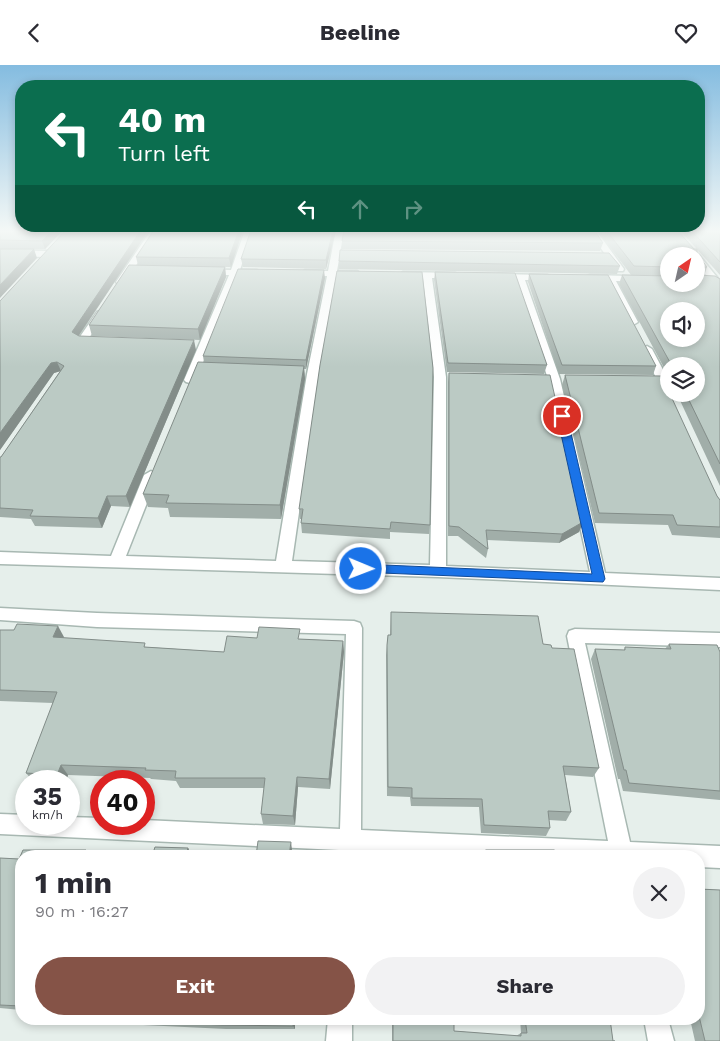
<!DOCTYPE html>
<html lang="en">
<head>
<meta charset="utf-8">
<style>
	body { margin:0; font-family:"Work Sans",sans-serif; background:#f2f2f3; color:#2b2b33; height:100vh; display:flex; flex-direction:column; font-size:19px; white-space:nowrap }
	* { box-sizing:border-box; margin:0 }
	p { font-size:16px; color:#7c7c81 }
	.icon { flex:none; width:28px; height:28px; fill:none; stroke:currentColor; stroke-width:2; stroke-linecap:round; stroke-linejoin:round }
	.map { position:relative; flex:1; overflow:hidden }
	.side { position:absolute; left:15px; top:785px; width:690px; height:175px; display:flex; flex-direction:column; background:#fff; border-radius:20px; box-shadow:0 2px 8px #0003 }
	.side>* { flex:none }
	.top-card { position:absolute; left:15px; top:15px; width:690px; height:152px; border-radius:20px; box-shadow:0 2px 8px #0003; background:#0b6e4f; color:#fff; overflow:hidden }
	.needle { width:32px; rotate:34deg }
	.controls { position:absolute; left:660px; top:182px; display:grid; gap:10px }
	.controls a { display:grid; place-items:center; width:45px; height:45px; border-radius:50%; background:#fff; box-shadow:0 2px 8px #0003; font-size:25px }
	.speed { position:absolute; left:15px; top:705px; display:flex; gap:10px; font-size:25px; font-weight:700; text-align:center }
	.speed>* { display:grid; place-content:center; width:65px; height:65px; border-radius:50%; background:#fff; box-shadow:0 2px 8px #0003; line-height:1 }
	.speed small { font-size:12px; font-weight:400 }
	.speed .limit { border:8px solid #d22; background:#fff; color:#111 }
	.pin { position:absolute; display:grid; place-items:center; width:42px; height:42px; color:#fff; margin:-21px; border:2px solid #fff; border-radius:50%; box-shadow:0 1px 5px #0007 }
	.me { position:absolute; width:55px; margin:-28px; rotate:91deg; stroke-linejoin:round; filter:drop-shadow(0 0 4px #0008) }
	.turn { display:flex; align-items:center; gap:18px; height:105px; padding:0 20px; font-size:22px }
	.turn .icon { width:65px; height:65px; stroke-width:2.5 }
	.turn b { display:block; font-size:35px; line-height:42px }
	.lanes { display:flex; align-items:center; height:48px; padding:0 20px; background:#0003; justify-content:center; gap:25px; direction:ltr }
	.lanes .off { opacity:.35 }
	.round { display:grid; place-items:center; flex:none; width:52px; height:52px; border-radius:26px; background:#f2f2f3 }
	.summary { display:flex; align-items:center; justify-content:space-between; height:85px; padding:0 20px }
	h1 { font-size:30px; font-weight:700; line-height:38px }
	.primary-button { display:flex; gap:10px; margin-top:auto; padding:10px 20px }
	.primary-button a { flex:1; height:58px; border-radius:30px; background:#855347; color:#fff; font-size:20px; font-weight:700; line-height:58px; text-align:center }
	.primary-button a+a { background:#f2f2f3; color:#2b2b33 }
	header { display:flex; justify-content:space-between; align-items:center; height:65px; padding:0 20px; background:#fff; font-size:22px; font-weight:700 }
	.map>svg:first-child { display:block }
</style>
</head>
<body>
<header><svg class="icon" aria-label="back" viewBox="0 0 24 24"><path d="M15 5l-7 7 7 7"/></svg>Beeline<svg class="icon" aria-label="heart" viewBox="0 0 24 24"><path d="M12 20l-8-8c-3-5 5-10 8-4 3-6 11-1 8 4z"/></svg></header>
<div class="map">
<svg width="720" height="976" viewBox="0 0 720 976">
	<rect width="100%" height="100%" fill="#e6efeb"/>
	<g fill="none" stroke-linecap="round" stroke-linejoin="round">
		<!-- minor casing -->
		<g stroke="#a8b8b2" stroke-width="3">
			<g id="minor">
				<path d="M151,165H159L124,219H118L116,217Z"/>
				<path d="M245,165H253L240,205H257L261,208L257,211L238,210L196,315L190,318L186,317L184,315L229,210H205L201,207L205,204L231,205Z"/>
				<path d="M336,165H344L337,206H357L361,209L357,212L336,211L319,309L292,496L430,500L434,312L423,213H403L399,210L403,207L455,208L458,209V213H432L446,312V501L590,507L548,314L516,215H498L493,212L498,209L547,210L550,211V215H525L560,314L605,508L720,513V525L438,512L0,499V487L111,491L144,410L151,406L158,410L126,491L276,496L307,309L327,211H305L301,208L305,205L328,206Z"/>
				<path d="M588,165H596L624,204L623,206H617Z"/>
				<path d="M0,185L48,186L52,189L48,192L0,191Z"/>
				<path d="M696,189L699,190L720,216V225L717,224L696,198V191H692Z"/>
				<path d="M590,210L669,212V218L616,216L638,257L633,260L628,257L607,216L587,215V211Z"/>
				<path d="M100,246L105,249L89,273L100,275L101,277L96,280L78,278L77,276L97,247Z"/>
				<path d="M647,281L652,284L669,316V329H673H665L663,327L642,284Z"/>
				<path d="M0,543L97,548L354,556L360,558L362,563L361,765L608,776L567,571L569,566L575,564L720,568V582L585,578L630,777L720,781V803L699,802V791H469L361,786V791H339V785L0,769V749L26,750V759H69V752L101,753V759H144V755L340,764L346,569L97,562L0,555Z"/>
				<path d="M328,954H352V976H326Z"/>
				<path d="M644,954H668L674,976H648Z"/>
			</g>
		</g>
		<!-- minor -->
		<use href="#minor" fill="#fff" fill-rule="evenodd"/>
	</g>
	<!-- wall -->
	<g fill="#a1aea9">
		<path d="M0,165H63L45,184H0Z"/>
		<path d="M66,165H149L79,271L196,285L130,442L111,441L102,463L35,461L31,454L0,452V392H1L60,306L54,308L0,385V236Z"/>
		<path d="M154,165H243L231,202H225L226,212L200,275L92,271L89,260L138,200L136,192Z"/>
		<path d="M336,165L326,204L243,202L241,194Z"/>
		<path d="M597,165H677L707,202L704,211L720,214V421L677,329H696V301H669V312L619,219L622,210L696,219L669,191V211L631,210Z"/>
		<path d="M680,165H720V210Z"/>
		<path d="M342,176L603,178L600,186L342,184Z"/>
		<path d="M339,196L620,201L617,209L339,204Z"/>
		<path d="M435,207L547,300L544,309L447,307L434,215Z"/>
		<path d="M529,209L656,301L653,310L559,309L528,217Z"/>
		<path d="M325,213L306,304H304L305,314L281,454L170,452L168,443L148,442L143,429L204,297L203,291Z"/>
		<path d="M449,308L583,457L579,467L559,478L487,475L488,484L486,493L458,471H448V317Z"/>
		<path d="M565,310L717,431L720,435V473L672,470L668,460L595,458L562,320Z"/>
		<path d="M299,444L430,460L429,469L390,467V474L302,468L301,458L302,454H300Z"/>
		<path d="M391,547L543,579L552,583L599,703L593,712L565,710L571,747L566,756L549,755L550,763L546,771L481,768L479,742L411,741L410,732L387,731L386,590L388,570H390Z"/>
		<path d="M0,565H14L64,573L147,582L224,587L301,574L343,576L344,587L330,724L298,722L295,760L263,759L261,749L264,723H180L176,716L151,714L150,713L68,710L66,716H33L26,708L53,638L0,636Z"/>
		<path d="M669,579L720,587V735L623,726L620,714H618L591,594L595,584L624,585L625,582L665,584Z"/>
		<path d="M155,782L188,783L192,791H209H21V945L0,943V793L19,794L23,785H86L90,789L153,788Z"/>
		<path d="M699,824L720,825V976H695L690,954H699Z"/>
		<path d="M74,954H295V964H226L81,957Z"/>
		<path d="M387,954H454V966L516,971L521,968L520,954H610L613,976H615H392V954Z"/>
	</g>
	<!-- shaded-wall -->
	<g fill="#838d89">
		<path d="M53,165H63L45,184L42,176Z"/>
		<path d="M141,165H149L75,276L72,267Z"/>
		<path d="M239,165H243L231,202L229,193Z"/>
		<path d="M333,165H336L326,204V195Z"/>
		<path d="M34,184L37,193L0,233V220Z"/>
		<path d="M225,202L226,212L200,275L198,264Z"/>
		<path d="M324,205L325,213L306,304V295Z"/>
		<path d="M194,275L196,285L130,442L126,431Z"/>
		<path d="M57,297L61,306L54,308L0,385V368L51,298Z"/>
		<path d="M304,301L305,314L281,454L280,440Z"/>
		<path d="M107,431L111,441L102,463L98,453Z"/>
		<path d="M583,457L579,467L559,478L562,469Z"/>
		<path d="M58,561L64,572L60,583L53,572Z"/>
		<path d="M343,576L344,587L330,724L329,714Z"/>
		<path d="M61,700L68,710L66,716H63L57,710Z"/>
		<path d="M297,712L298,722L295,760L293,751Z"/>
		<path d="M291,777L292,785V791H289Z"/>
		<path d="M188,783L192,791L186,790Z"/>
		<path d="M293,954H295V964L293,961Z"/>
	</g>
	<!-- building -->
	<g fill="#bbcac4" stroke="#838d89" fill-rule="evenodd">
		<path d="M0,165H53L42,176L0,175Z"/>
		<path d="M66,165H141L72,267L79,271L194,275L126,431H107L98,453L30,451L33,445L0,443V392H1L64,301L57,297L51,298L0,368V236Z"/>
		<path d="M154,165H239L229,193L136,192Z"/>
		<path d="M251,165H333L326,195L241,194Z"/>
		<path d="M344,165H594L603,178L342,176Z"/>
		<path d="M606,165H677L694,184H697V189L707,202H698V210L715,211L720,214V399L686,329H696V301H672L622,210L669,211V219H696V191H669V202L634,201ZM669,246H696V274H669Z"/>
		<path d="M691,165H720V197Z"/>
		<path d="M0,184H34L0,220Z"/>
		<path d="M340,185L609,188L620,201L339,196Z"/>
		<path d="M129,200L225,202L198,264L89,260Z"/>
		<path d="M238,204L324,205L306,295L203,291Z"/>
		<path d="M337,206L422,207L433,303L430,460L391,457L390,464L301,458L303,444H299L320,300Z"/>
		<path d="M435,207L515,208L547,300L448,298Z"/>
		<path d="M529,209L608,210L656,301L562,300Z"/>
		<path d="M198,297L304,301L280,440L166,438L169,430L143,429Z"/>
		<path d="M449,308L550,310L583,457L562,469L486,465L488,484L459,462L449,461Z"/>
		<path d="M565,310L662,311L669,327V329H670L717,431L720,435V462L677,460L673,450L599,448Z"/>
		<path d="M391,547L538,551L543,579L551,580L552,583L574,584L599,703L563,701L571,747L548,746L550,763L484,760L482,734L412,733V723L388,722L387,580L388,570H391Z"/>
		<path d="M17,559L58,561L53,572L145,578L144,582L224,587L227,571L257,573L259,562L300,564L298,574L343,576L329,714L297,712L293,751L261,749L265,713H175L176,706L145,705L146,703L61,700L57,710L26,708L57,627L0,625V565H14Z"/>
		<path d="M669,579L717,580L720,587V726L629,718L626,705H624L595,584L625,585V582L671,584Z"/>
		<path d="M258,776L291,777L289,791H256Z"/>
		<path d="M155,782L188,783L186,790L209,791H21V941L0,940V793L19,794L23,785H86L85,789L153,788Z"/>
		<rect x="486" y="785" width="68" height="6"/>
		<path d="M699,824L720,825V976H705L699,951V832H702Z"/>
		<path d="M89,954H293V961L222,960Z"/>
		<path d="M393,954H454V966L521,971V968H527L525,954H610L613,976H615H393Z"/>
	</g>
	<!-- sky -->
	<linearGradient id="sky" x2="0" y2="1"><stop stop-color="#84bce0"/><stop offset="0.55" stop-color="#f4f8f6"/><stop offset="1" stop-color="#f4f8f6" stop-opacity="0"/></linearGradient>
	<rect width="720" height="302" fill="url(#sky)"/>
	<!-- route -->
	<path fill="#1a73e8" stroke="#114b97" d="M562,348L567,351L605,514L603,517L357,507L355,504L357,501L361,499L592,509L557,351Z"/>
</svg>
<div class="controls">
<a><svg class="needle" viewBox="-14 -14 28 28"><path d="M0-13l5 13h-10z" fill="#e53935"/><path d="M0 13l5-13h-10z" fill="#7c7c81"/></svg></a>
<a><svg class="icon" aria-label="sound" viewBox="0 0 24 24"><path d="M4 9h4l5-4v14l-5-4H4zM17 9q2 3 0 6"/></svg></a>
<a><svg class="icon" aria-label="layers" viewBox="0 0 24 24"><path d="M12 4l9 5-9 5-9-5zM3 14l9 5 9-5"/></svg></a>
</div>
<div class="speed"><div>35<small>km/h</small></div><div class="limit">40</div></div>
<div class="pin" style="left:562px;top:351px;background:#d93025"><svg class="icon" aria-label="arrive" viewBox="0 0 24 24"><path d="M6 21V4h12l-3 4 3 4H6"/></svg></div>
<svg class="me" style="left:361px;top:504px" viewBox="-20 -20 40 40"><circle r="17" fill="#1a73e8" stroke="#fff" stroke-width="3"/><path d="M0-11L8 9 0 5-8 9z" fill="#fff"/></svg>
<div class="top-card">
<div class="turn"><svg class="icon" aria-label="left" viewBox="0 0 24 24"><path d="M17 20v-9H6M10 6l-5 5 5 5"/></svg><div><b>40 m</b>Turn left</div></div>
<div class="lanes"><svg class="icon" aria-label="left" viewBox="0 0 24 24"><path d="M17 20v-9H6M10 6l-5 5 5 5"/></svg><svg class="icon off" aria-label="ahead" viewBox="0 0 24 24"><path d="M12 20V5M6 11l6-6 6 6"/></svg><svg class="icon off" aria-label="right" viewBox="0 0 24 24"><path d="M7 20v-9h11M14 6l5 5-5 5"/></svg></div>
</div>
<section class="side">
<div class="summary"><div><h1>1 min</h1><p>90 m · 16:27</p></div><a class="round"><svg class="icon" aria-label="close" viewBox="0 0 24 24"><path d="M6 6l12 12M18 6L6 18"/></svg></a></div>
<div class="primary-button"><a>Exit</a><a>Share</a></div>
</section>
</div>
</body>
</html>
